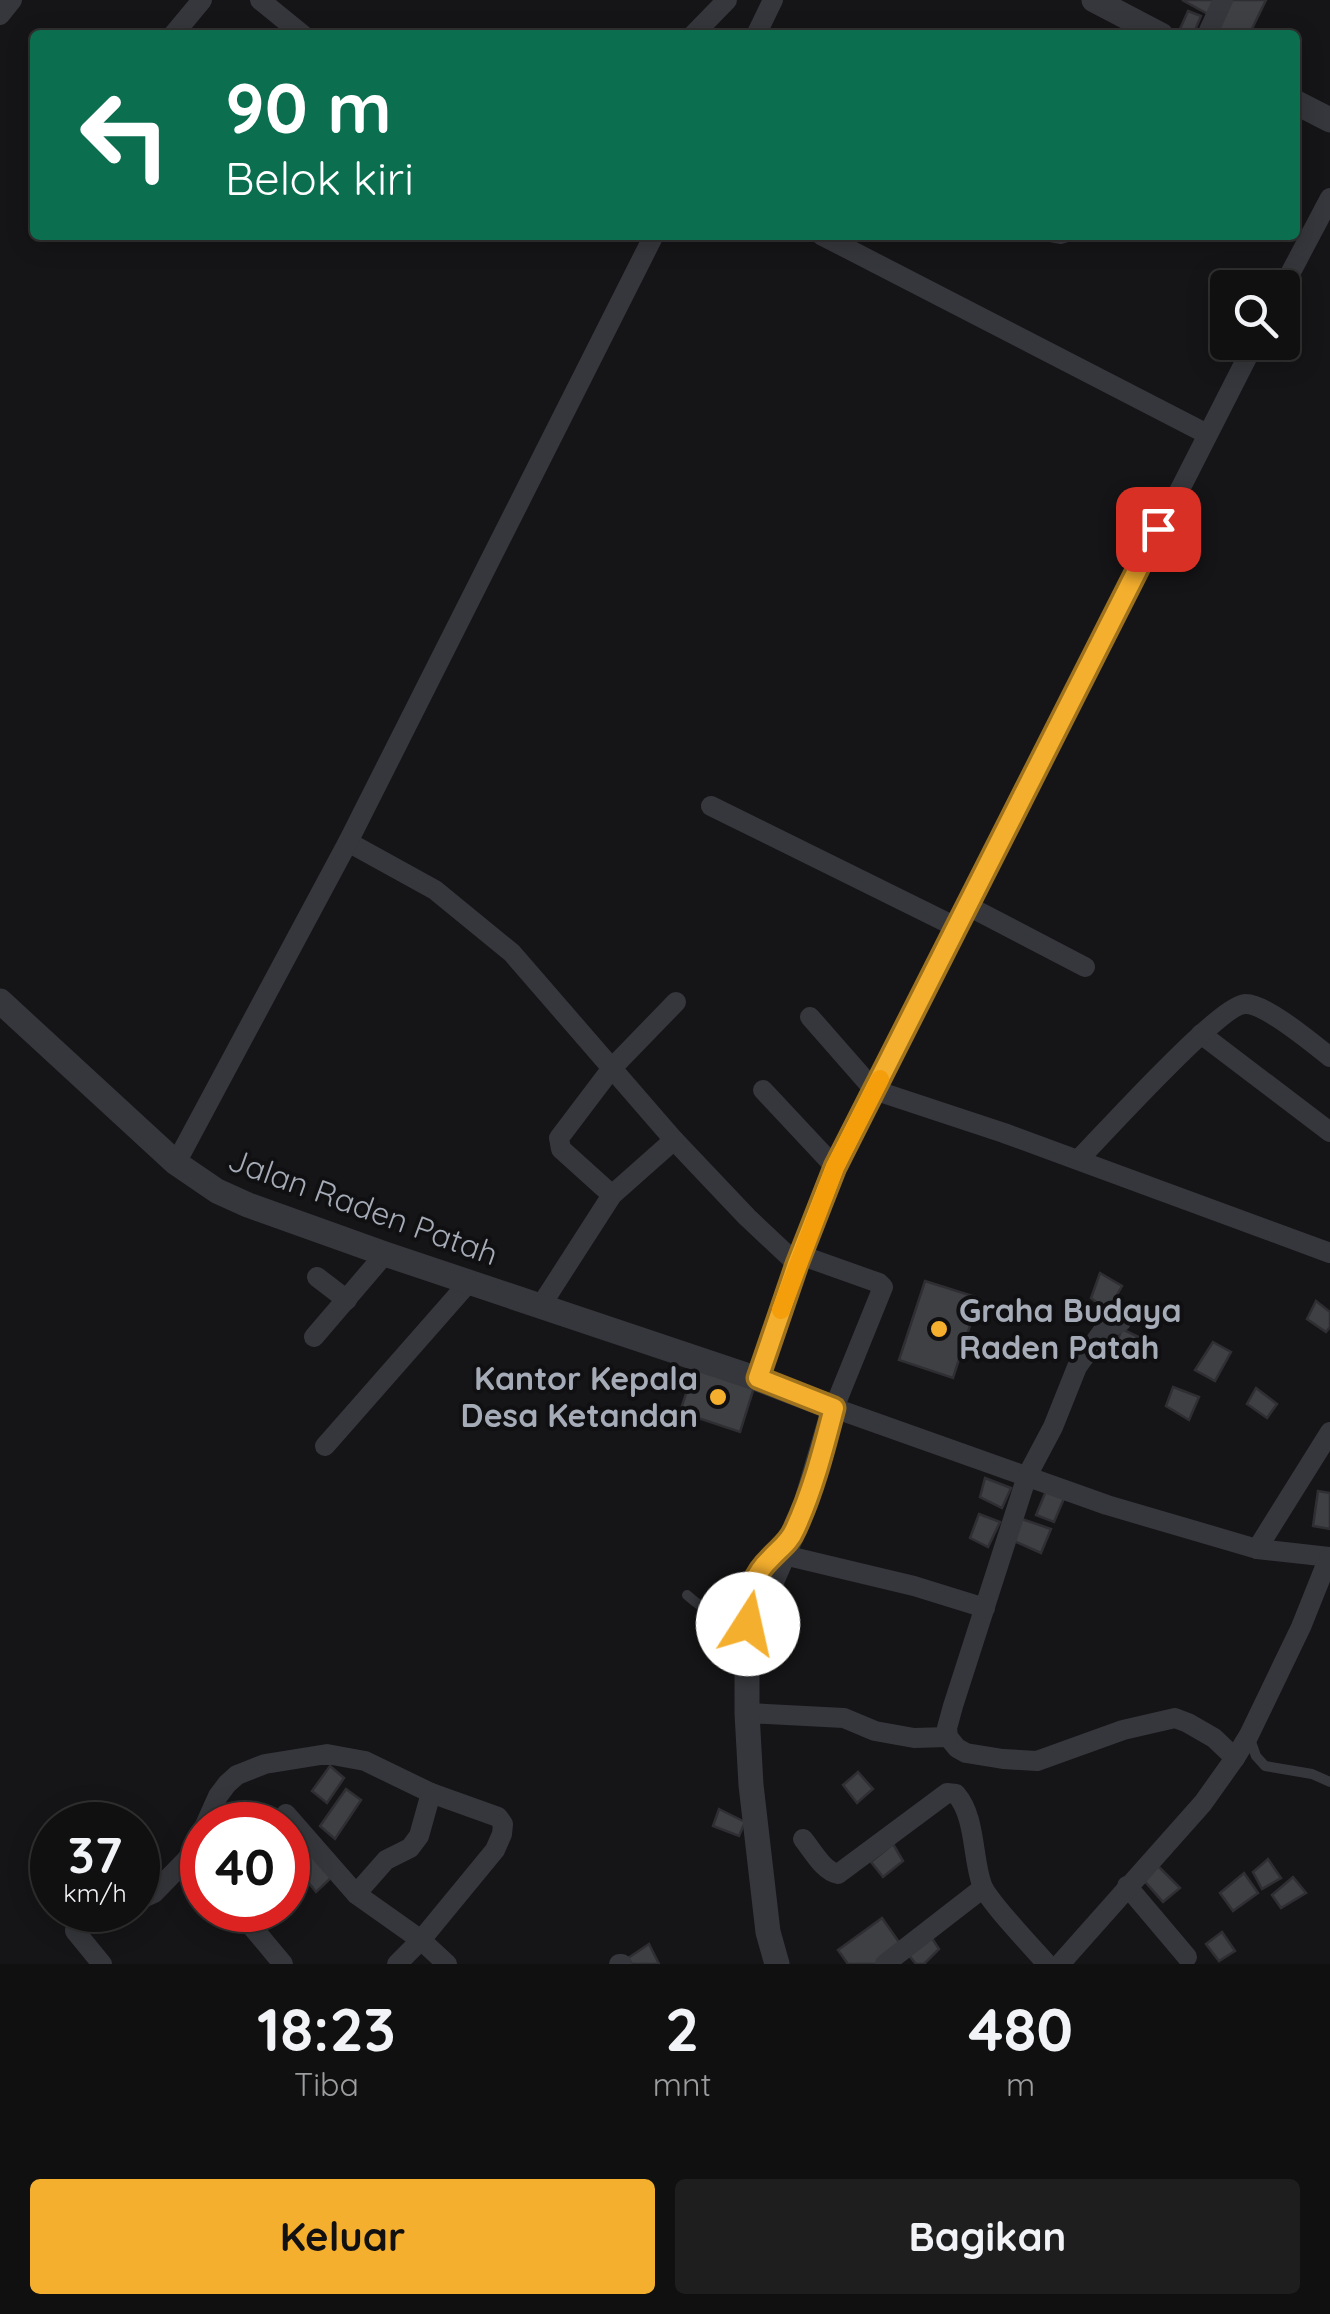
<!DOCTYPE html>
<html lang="id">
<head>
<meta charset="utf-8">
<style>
	body { margin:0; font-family:Quicksand,sans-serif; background:#1e1e1f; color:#f1f3f6; height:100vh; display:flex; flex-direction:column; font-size:38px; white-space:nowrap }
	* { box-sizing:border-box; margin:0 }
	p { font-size:32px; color:#9c9d9f }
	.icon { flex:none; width:55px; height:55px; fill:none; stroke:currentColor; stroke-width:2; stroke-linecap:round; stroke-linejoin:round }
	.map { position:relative; height:1964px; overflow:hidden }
	.panel { display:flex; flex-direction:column; background:#101011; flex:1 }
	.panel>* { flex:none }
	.hud { position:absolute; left:30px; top:30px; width:1270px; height:210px; border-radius:10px; box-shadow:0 5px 25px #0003,0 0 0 2px #303031; background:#0b6e4f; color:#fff; overflow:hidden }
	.fabs { position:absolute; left:1210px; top:270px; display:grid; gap:20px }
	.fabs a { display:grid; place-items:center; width:90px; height:90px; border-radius:10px; background:#101011; box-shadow:0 5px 25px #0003,0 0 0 2px #303031; font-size:50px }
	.speed { position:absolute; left:30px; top:1802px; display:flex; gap:20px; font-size:50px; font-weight:700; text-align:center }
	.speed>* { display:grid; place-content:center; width:130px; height:130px; border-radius:50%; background:#101011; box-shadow:0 5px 25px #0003,0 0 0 2px #303031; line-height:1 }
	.speed small { font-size:25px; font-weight:400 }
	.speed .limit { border:15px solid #d22; background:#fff; color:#111 }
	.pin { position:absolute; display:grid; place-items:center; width:85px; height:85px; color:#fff; margin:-42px; border-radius:20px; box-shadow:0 5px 15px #0006 }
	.me { position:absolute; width:110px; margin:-55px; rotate:10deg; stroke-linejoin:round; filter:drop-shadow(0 0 8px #0008) }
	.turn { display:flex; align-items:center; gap:35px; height:210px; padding:0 30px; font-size:45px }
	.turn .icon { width:130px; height:130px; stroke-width:2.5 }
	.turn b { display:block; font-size:70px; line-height:85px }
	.eta { display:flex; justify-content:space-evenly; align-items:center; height:170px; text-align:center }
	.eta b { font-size:60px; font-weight:700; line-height:70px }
	.cta { display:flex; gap:20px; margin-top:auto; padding:20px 30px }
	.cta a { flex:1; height:115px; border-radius:10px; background:#f5af2e; color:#111; font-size:40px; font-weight:700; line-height:115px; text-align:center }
	.cta a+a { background:#1e1e1f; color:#f1f3f6 }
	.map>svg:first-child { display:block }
</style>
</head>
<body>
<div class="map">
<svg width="1330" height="1964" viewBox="0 0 1330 1964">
	<rect width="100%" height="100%" fill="#151517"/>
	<!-- building -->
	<g fill="#3f4044" stroke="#2f2f33" stroke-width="2.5">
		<path d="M1182,0H1215L1208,14Z"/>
		<path d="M1232,0H1266L1249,35H1214Z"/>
		<path d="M1188,11L1201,16L1193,35L1180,29Z"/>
		<path d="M1100,1273L1122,1286L1108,1311L1091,1298Z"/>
		<path d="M925,1281L979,1298L953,1378L899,1360Z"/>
		<path d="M1316,1301L1330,1312V1327L1326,1332L1307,1319Z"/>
		<path d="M1122,1329L1149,1342L1140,1360L1114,1348Z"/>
		<path d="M1213,1342L1231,1352L1215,1381L1195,1370Z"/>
		<path d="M696,1363L756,1381L740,1432L680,1412Z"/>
		<path d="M1173,1387L1199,1397L1189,1420L1166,1406Z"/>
		<path d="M1256,1388L1277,1404L1267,1418L1247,1404Z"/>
		<path d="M985,1478L1011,1488L1002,1508L980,1497Z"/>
		<path d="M1046,1491L1065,1496L1054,1522L1036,1515Z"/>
		<path d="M1318,1491L1330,1493V1529L1313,1526Z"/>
		<path d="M979,1514L1000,1522L988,1547L970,1538Z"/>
		<path d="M1022,1519L1051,1529L1041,1553L1014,1541Z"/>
		<path d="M330,1766L344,1778L327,1803L312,1791Z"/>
		<path d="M858,1772L873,1789L857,1803L843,1785Z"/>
		<path d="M346,1789L361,1800L335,1839L320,1826Z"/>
		<path d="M719,1809L745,1822L739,1836L713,1826Z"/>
		<path d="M893,1844L903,1861L883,1877L871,1862Z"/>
		<path d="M307,1848L332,1877L316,1892L294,1864Z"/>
		<path d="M1268,1859L1281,1878L1262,1889L1253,1872Z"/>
		<path d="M1155,1863L1180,1888L1163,1902L1141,1877Z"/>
		<path d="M1244,1873L1258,1893L1233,1911L1220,1893Z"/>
		<path d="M1293,1877L1306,1893L1281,1908L1272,1895Z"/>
		<path d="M882,1918L901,1945L876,1964H848L838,1950Z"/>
		<path d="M928,1932L939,1949L924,1964H916L907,1953Z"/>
		<path d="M1222,1932L1235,1951L1219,1961L1206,1944Z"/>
		<path d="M649,1944L659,1964H632L628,1958Z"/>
	</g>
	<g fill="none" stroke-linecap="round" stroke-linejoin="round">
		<!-- service -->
		<g stroke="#36373c" stroke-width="10">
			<path d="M1039,235L1061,239L1075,235"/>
			<path d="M687,1595C706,1612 720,1618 746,1617"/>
			<path d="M1250,1739L1256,1756L1265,1766L1312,1774L1330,1782"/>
		</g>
		<!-- minor -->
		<g stroke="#36373c" stroke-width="20">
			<path d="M260,0L303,35"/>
			<path d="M0,15L12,0"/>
			<path d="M173,35L202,0"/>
			<path d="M693,35L727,0"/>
			<path d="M756,35L773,0"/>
			<path d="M1207,35L1223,0"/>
			<path d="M821,235L1207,434"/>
			<path d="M1282,289L1330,198"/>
			<path d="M711,806L956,927"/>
			<path d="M348,842L435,890L512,953L674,1140L747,1217L797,1264"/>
			<path d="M968,906L1085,967"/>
			<path d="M810,1017L874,1090L1004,1133L1330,1253"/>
			<path d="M1201,1034L1330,1132"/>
			<path d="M763,1090L835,1167"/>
			<path d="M1078,1160C1102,1136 1221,1003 1246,1004C1266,1004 1312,1043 1330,1057"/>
			<path d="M176,1163L348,842L654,235"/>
			<path d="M612,1195L561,1149L559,1138L612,1068L676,1002"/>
			<path d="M800,1255L879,1283L883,1287L834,1408L1107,1505L1257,1549L1330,1557"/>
			<path d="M317,1277L347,1300"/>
			<path d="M540,1307L612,1195L674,1140"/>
			<path d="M1121,1322L1102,1332L1077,1367L1053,1427L1027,1476L953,1706L947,1728L948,1737L957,1748L966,1753L1003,1759L1037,1761L1123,1730L1175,1718L1188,1723L1214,1738L1235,1758"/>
			<path d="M314,1337L385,1254"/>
			<path d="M758,1379L797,1264L835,1167L1255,342"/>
			<path d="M325,1446L470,1281"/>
			<path d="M1257,1549L1330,1432"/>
			<path d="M784,1555L914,1586L985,1608"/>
			<path d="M747,1713L844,1718L875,1731L914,1738L948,1737"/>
			<path d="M286,1814L356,1894L421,1940L447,1964"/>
			<path d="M205,1825L218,1796L227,1784L237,1775L265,1764L327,1754L365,1761L431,1793L498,1817L503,1824L502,1834L495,1850L421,1940L397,1964"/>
			<path d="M803,1839C813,1851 823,1871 838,1874L947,1793L956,1794C976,1817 972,1857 982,1885C988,1901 1033,1948 1047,1964"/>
			<path d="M1127,1886L1187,1957"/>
			<path d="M356,1894L386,1860L410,1848L419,1836L431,1793"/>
			<path d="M138,1900L154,1893L192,1854L202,1831"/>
			<path d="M94,1910C81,1913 76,1917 75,1931L102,1964"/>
			<path d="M238,1910L283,1964"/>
			<path d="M619,1964H622"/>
			<path d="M885,1964L983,1888"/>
			<path d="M1060,1964L1203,1803L1235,1758L1249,1735L1301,1627L1329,1557"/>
		</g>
		<!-- tertiary -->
		<g stroke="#36373c" stroke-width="25">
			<path d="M1094,0L1161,35"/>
			<path d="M1295,102L1330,120"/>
			<path d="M0,1001L176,1163L217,1191L248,1205L385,1254L758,1379L834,1408L806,1503L766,1594L748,1624"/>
			<path d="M747,1612V1713L751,1785L768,1932L777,1964"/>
		</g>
	</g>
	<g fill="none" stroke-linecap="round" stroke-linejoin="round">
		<!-- route casing -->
		<g stroke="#9f721e" stroke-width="25">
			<path id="route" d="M748,1624C746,1600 751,1577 770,1559C780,1548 789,1543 795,1529C813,1490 823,1450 834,1408L758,1378L797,1264L835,1167L1158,529"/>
		</g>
		<!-- route -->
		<use href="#route" stroke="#f5af2e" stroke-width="18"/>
		<!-- slow -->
		<path stroke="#f59e0b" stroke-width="18" d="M781,1310L835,1167L880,1079"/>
	</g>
	<!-- markers -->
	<g fill="#f5af2e" stroke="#101012" stroke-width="4">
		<circle cx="939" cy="1329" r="10"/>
		<circle cx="718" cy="1397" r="10"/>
	</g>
	<g text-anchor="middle" stroke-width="8" stroke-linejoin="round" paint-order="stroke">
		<!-- street labels -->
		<g font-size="32" fill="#a6acb7" stroke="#101012">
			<text transform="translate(363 1207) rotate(20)" y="11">Jalan Raden Patah</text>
		</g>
		<!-- poi labels -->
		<g font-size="32" font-weight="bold" fill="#a6acb7" stroke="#101012" text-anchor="start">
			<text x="959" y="1322">Graha Budaya<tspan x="959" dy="37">Raden Patah</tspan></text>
			<text x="698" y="1390" text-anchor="end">Kantor Kepala<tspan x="698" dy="37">Desa Ketandan</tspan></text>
		</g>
	</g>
</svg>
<div class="fabs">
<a><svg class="icon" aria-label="search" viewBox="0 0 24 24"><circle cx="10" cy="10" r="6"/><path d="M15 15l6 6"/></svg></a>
</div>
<div class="speed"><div>37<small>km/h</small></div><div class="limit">40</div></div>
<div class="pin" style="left:1158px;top:529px;background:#d93025"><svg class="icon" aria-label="arrive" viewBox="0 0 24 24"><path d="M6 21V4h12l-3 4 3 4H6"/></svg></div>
<svg class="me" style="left:748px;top:1624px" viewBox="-20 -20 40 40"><circle r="19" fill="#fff"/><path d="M0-13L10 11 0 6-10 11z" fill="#f5af2e"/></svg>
<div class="hud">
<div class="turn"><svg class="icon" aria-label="left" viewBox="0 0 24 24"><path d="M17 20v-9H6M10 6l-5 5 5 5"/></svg><div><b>90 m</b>Belok kiri</div></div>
</div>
</div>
<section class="panel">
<div class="eta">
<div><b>18:23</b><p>Tiba</p></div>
<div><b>2</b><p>mnt</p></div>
<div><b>480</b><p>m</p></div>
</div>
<div class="cta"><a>Keluar</a><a>Bagikan</a></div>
</section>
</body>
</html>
